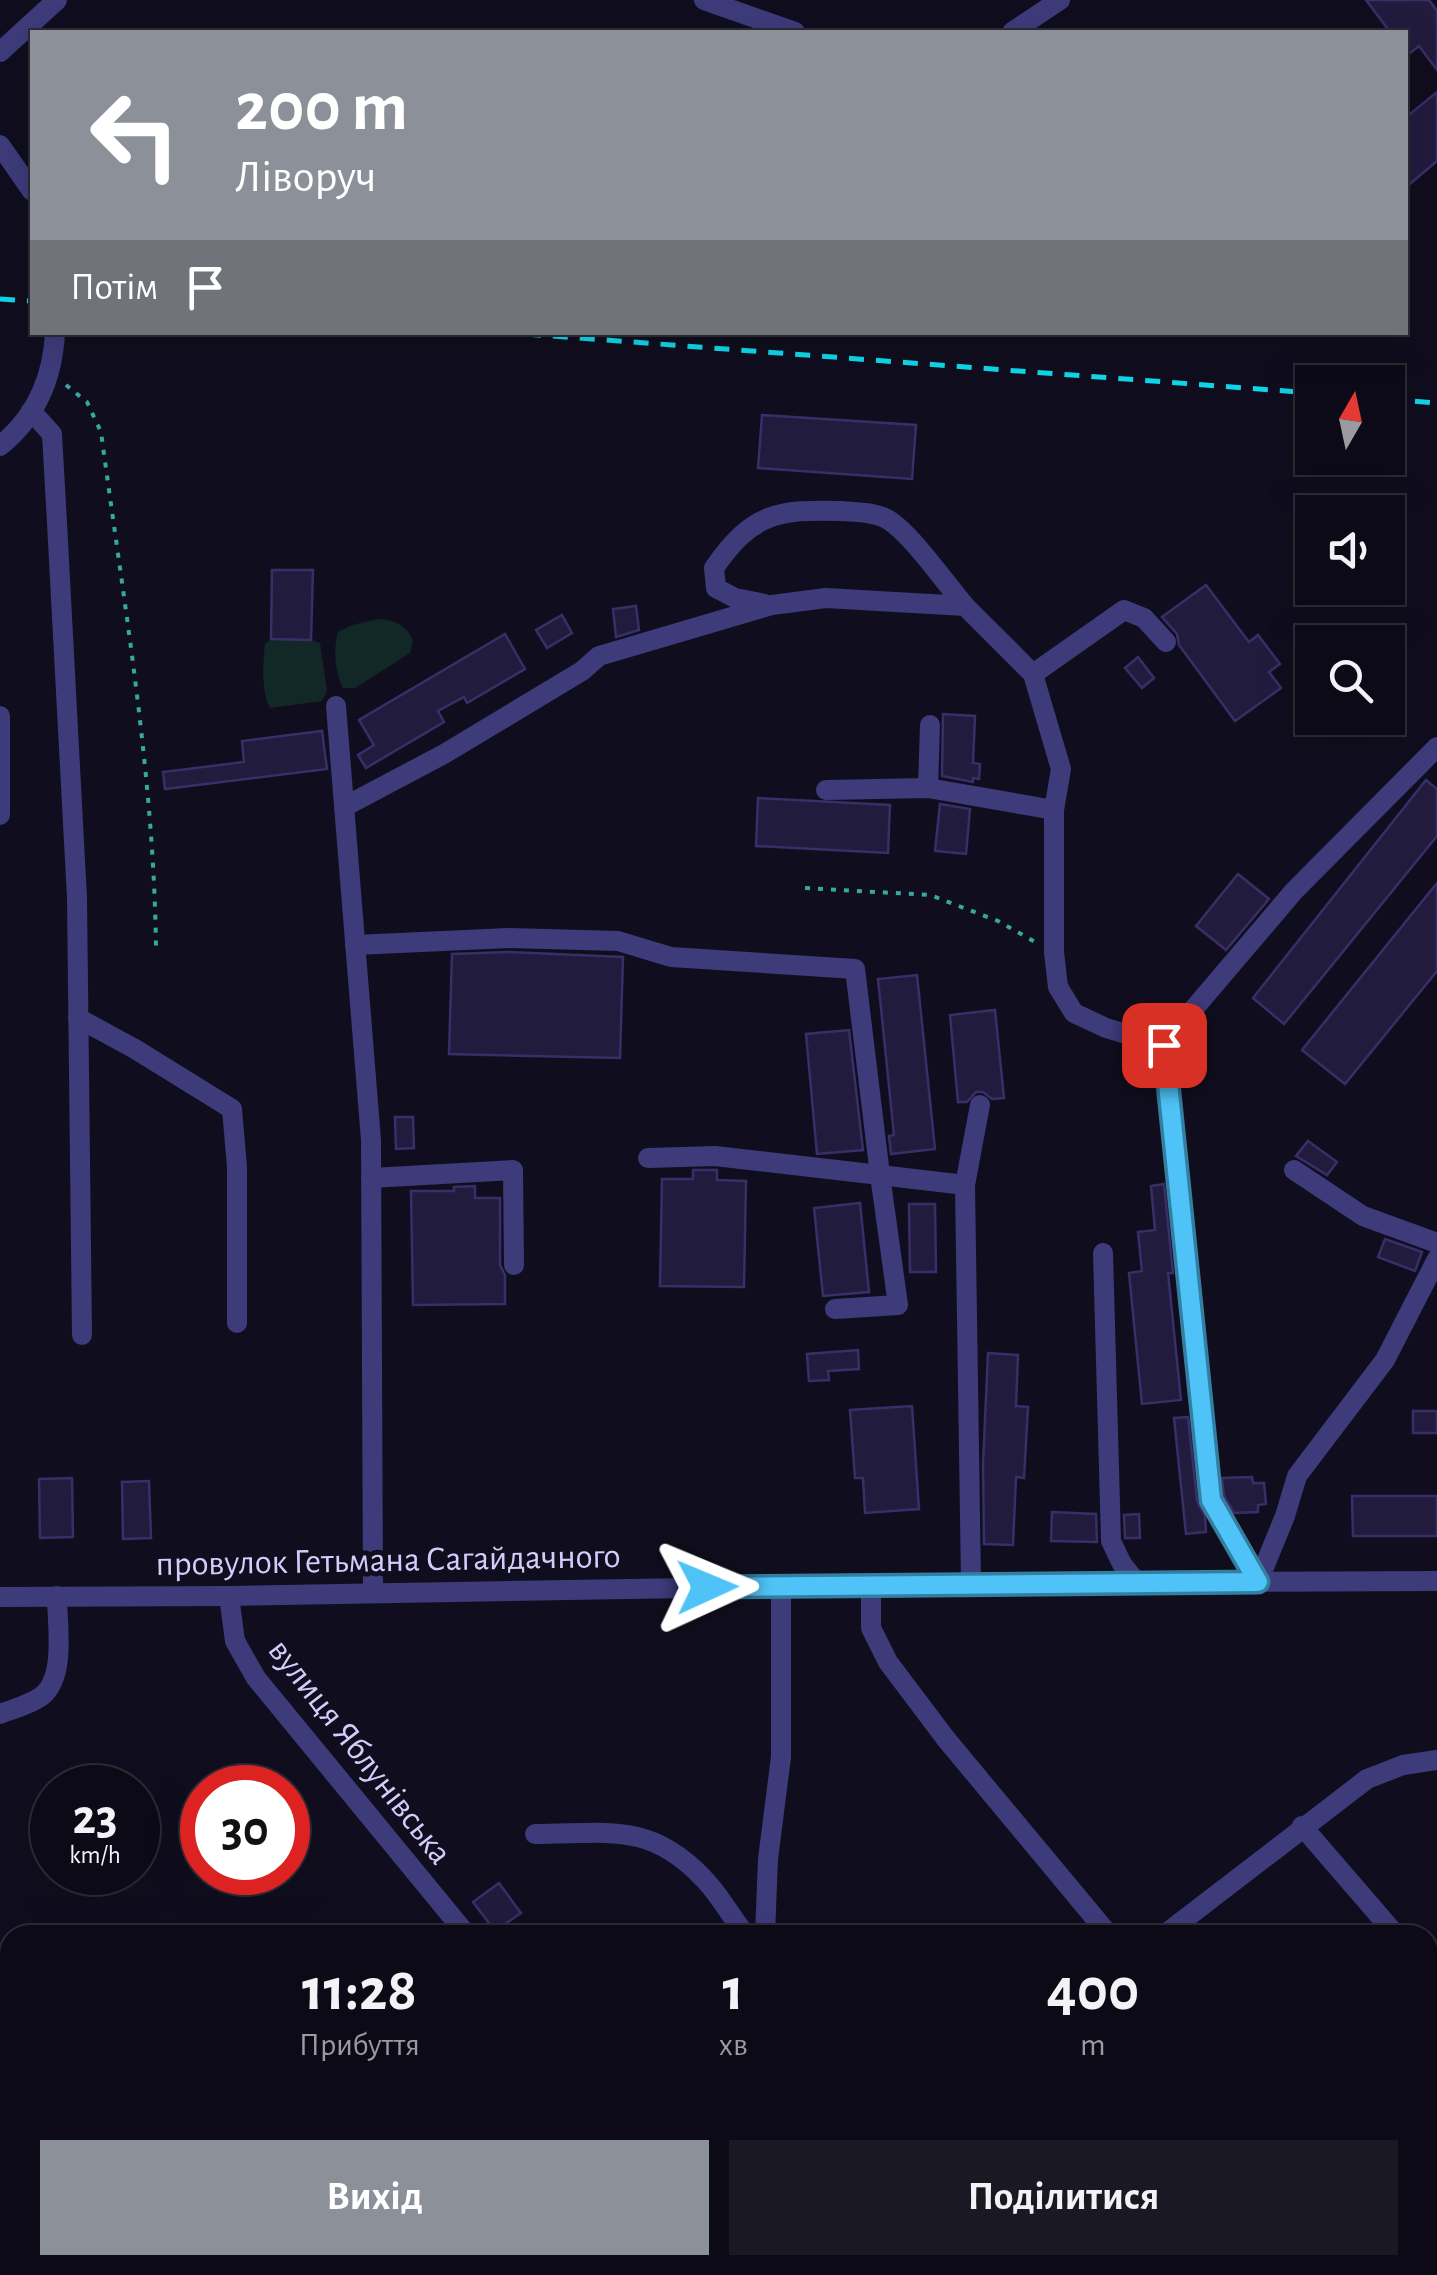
<!DOCTYPE html>
<html lang="uk">
<head>
<meta charset="utf-8">
<style>
	body { margin:0; font-family:"Alegreya Sans",sans-serif; background:#1a1823; color:#f1f3f6; height:100vh; display:flex; flex-direction:column; font-size:38px; white-space:nowrap }
	* { box-sizing:border-box; margin:0 }
	p { font-size:32px; color:#9a9aa1 }
	.icon { flex:none; width:55px; height:55px; fill:none; stroke:currentColor; stroke-width:2; stroke-linecap:round; stroke-linejoin:round }
	.map { position:relative; flex:1; overflow:hidden }
	.panel { position:absolute; left:0px; top:1925px; width:1438px; height:350px; display:flex; flex-direction:column; background:#0c0a16; border-radius:30px 30px 0 0; box-shadow:0 10px 40px #0002,0 0 0 2px #2c2b35 }
	.panel>* { flex:none }
	.guide { position:absolute; left:30px; top:30px; width:1378px; height:305px; border-radius:0px; box-shadow:0 10px 40px #0002,0 0 0 2px #2c2b35; background:#8c9099; color:#fff; overflow:hidden }
	.needle { width:65px; rotate:9deg }
	.controls { position:absolute; left:1295px; top:365px; display:grid; gap:20px }
	.controls a { display:grid; place-items:center; width:110px; height:110px; border-radius:0px; background:#0c0a16; box-shadow:0 10px 40px #0002,0 0 0 2px #2c2b35; font-size:50px }
	.speed { position:absolute; left:30px; top:1765px; display:flex; gap:20px; font-size:50px; font-weight:700; text-align:center }
	.speed>* { display:grid; place-content:center; width:130px; height:130px; border-radius:50%; background:#0c0a16; box-shadow:0 10px 40px #0002,0 0 0 2px #2c2b35; line-height:1 }
	.speed small { font-size:25px; font-weight:400 }
	.speed .limit { border:15px solid #d22; background:#fff; color:#111 }
	.pin { position:absolute; display:grid; place-items:center; width:85px; height:85px; color:#fff; margin:-42px; border-radius:20px; box-shadow:0 5px 15px #0006 }
	.me { position:absolute; width:110px; margin:-55px; rotate:89deg; stroke-linejoin:round; filter:drop-shadow(0 0 8px #0008) }
	.turn { display:flex; align-items:center; gap:35px; height:210px; padding:0 40px; font-size:45px }
	.turn .icon { width:130px; height:130px; stroke-width:2.5 }
	.turn b { display:block; font-size:70px; line-height:85px }
	.then { display:flex; align-items:center; height:95px; padding:0 40px; background:#0003; gap:20px; font-size:38px }
	.eta { display:flex; justify-content:space-evenly; align-items:center; height:170px; text-align:center }
	.eta b { font-size:60px; font-weight:600; line-height:70px }
	.action { display:flex; gap:20px; margin-top:auto; padding:20px 40px }
	.action a { flex:1; height:115px; border-radius:0px; background:#8c9099; color:#fff; font-size:40px; font-weight:600; line-height:115px; text-align:center }
	.action a+a { background:#1a1823; color:#f1f3f6 }
	.map>svg:first-child { display:block }
</style>
</head>
<body>
<div class="map">
<svg width="1437" height="2275" viewBox="0 0 1437 2275">
	<rect width="100%" height="100%" fill="#100e1e"/>
	<!-- green -->
	<g fill="#112827">
		<path d="M378,619C394,620 407,625 413,641L410,653L355,688H343C335,674 333,648 338,632L352,625Z"/>
		<path d="M271,639L311,640L320,643L327,691L322,701L270,708C261,691 263,664 265,644Z"/>
	</g>
	<!-- building -->
	<g fill="#211b3e" stroke="#392e68" stroke-width="2.5">
		<path d="M1366,0H1429L1437,11V70L1419,46L1405,57V32H1390Z"/>
		<path d="M1437,92V161L1405,188V118Z"/>
		<path d="M762,415L916,425L912,479L758,468Z"/>
		<path d="M272,570H313L311,640L271,639Z"/>
		<path d="M1206,585L1249,642L1258,635L1280,664L1269,672L1281,688L1235,721L1179,645L1177,634L1162,617Z"/>
		<path d="M636,606L639,630L616,637L613,609Z"/>
		<path d="M562,615L572,633L547,648L536,630Z"/>
		<path d="M505,634L525,669L467,703L464,697L438,711L444,722L366,768L358,755L374,745L359,720Z"/>
		<path d="M1138,657L1154,678L1142,688L1125,668Z"/>
		<path d="M943,714L975,716L973,763L980,764L979,779L973,778V782L942,776Z"/>
		<path d="M322,731L327,769L165,789L163,772L244,762L242,741Z"/>
		<path d="M1426,780L1437,789V836L1284,1024L1253,998Z"/>
		<path d="M758,798L890,805L888,853L756,846Z"/>
		<path d="M940,804L970,809L966,854L935,851Z"/>
		<path d="M1238,874L1269,899L1226,950L1196,926Z"/>
		<path d="M1437,883V971L1345,1084L1302,1050Z"/>
		<path d="M509,952L623,957L620,1058L449,1054L452,954Z"/>
		<path d="M917,975L935,1149L891,1154L889,1136L894,1135L878,979Z"/>
		<path d="M995,1010L1004,1098L992,1099L983,1092H976L967,1102H958L950,1015Z"/>
		<path d="M849,1030L863,1150L817,1154L806,1034Z"/>
		<path d="M395,1117H413L414,1148L396,1149Z"/>
		<path d="M1308,1141L1337,1162L1327,1175L1296,1156Z"/>
		<path d="M693,1170H717V1180L746,1181L744,1287L660,1286L662,1179H693Z"/>
		<path d="M1164,1184L1173,1273H1168L1181,1400L1142,1404L1129,1273L1142,1271L1138,1232L1155,1230L1151,1186Z"/>
		<path d="M475,1186V1198H500V1265L505,1275V1304L413,1305L411,1191H454V1187Z"/>
		<path d="M860,1203L869,1292L823,1296L814,1208Z"/>
		<path d="M909,1204H935L936,1272H910Z"/>
		<path d="M1385,1239L1422,1252L1415,1271L1378,1257Z"/>
		<path d="M858,1350L859,1369L828,1371L829,1380L809,1381L807,1354Z"/>
		<path d="M988,1353L1018,1355L1016,1406L1028,1407L1024,1478L1016,1477L1013,1545L984,1544L983,1464Z"/>
		<path d="M912,1406L919,1509L865,1513L863,1478H855L850,1410Z"/>
		<rect x="1413" y="1411" width="24" height="22"/>
		<path d="M1188,1417L1197,1501L1205,1516L1206,1532L1186,1534L1174,1418Z"/>
		<path d="M1252,1477L1253,1483H1264L1266,1504L1258,1505V1512L1234,1513L1224,1496L1222,1478Z"/>
		<path d="M72,1478L73,1537L40,1538L39,1479Z"/>
		<path d="M149,1481L151,1538L123,1539L122,1482Z"/>
		<path d="M1352,1496H1437V1536H1353Z"/>
		<path d="M1052,1512L1096,1514L1097,1542L1051,1541Z"/>
		<path d="M1139,1514L1140,1538H1125L1124,1515Z"/>
		<path d="M499,1883L521,1913L495,1931L473,1902Z"/>
	</g>
	<g fill="none" stroke-linecap="round" stroke-linejoin="round">
		<!-- path -->
		<g stroke="#35a9a0" stroke-width="4" stroke-dasharray="5 8" stroke-linecap="butt">
			<path d="M66,385L87,402L101,432C124,604 154,776 156,949"/>
			<path d="M805,888L930,895L998,921L1037,943"/>
		</g>
		<!-- minor -->
		<g stroke="#3d3b7a" stroke-width="20">
			<path d="M704,0L795,32"/>
			<path d="M1012,32L1060,0"/>
			<path d="M0,52L57,0"/>
			<path d="M0,145L32,191"/>
			<path d="M31,411L52,434L57,523L77,898L82,1335"/>
			<path d="M0,446C36,417 53,378 55,332"/>
			<path d="M765,604L735,598L716,588L714,568C752,513 778,509 841,511C856,512 873,512 887,519C911,533 946,584 965,606"/>
			<path d="M1033,674L1124,610L1144,618L1166,642"/>
			<path d="M336,706L371,1140L373,1591"/>
			<path d="M0,716V815"/>
			<path d="M928,788L930,725"/>
			<path d="M826,790L928,788L1054,810"/>
			<path d="M344,807L444,754L582,671L599,656L772,605L826,598L965,606L1033,674L1061,769L1054,810V952L1058,987L1074,1013L1106,1028L1163,1045"/>
			<path d="M355,945L509,938L618,941L671,957L855,969L880,1175L965,1185"/>
			<path d="M78,1018L135,1049L232,1109L237,1167V1323"/>
			<path d="M648,1158L715,1156L880,1175L898,1305L835,1309"/>
			<path d="M1294,1170L1363,1216L1437,1243"/>
			<path d="M371,1178L513,1170L514,1265"/>
			<path d="M1103,1253L1111,1541L1122,1564L1137,1583"/>
			<path d="M1258,1582L1211,1500L1163,1045L1294,891L1437,747"/>
			<path d="M1258,1582L1285,1516L1297,1476L1385,1360L1437,1259"/>
			<path d="M971,1583L965,1185L980,1105"/>
			<path d="M871,1585V1628L888,1662L946,1739L1109,1935"/>
			<path d="M229,1596L235,1641L256,1678L467,1935"/>
			<path d="M0,1597L229,1596L971,1583L1437,1581"/>
			<path d="M0,1714C13,1709 32,1704 43,1695C66,1675 57,1624 57,1596"/>
			<path d="M1302,1826L1396,1935"/>
			<path d="M535,1834C606,1834 649,1821 703,1878C720,1895 731,1917 746,1935"/>
			<path d="M765,1935L768,1859L781,1757V1586"/>
			<path d="M1164,1935L1367,1779L1403,1765L1437,1760"/>
			<path d="M1428,1971L1437,1982"/>
			<path d="M738,2265L746,2275"/>
			<path d="M1016,2265L1024,2275"/>
			<path d="M1383,2265L1391,2275"/>
		</g>
		<!-- rail -->
		<g stroke="#0fd6e7" stroke-width="5" stroke-dasharray="15 12" stroke-linecap="butt">
			<path d="M0,299L32,301"/>
			<path d="M499,332L1312,393"/>
			<path d="M1388,399L1437,403"/>
		</g>
	</g>
	<g fill="none" stroke-linecap="round" stroke-linejoin="round">
		<!-- route casing -->
		<g stroke="#337fa1" stroke-width="25">
			<path id="route" d="M707,1587L1258,1582L1211,1500L1164,1045"/>
		</g>
		<!-- route -->
		<use href="#route" stroke="#4fc3f7" stroke-width="18"/>
	</g>
	<g text-anchor="middle" stroke-width="10" stroke-linejoin="round" paint-order="stroke">
		<!-- street labels -->
		<g font-size="35" fill="#d2cefc" stroke="#100e1e">
			<text transform="translate(388 1559) rotate(-1)" y="12">провулок Гетьмана Сагайдачного</text>
			<text transform="translate(361 1751) rotate(52)" y="12">вулиця Яблунівська</text>
		</g>
	</g>
</svg>
<div class="controls">
<a><svg class="needle" viewBox="-14 -14 28 28"><path d="M0-13l5 13h-10z" fill="#e53935"/><path d="M0 13l5-13h-10z" fill="#9a9aa1"/></svg></a>
<a><svg class="icon" aria-label="sound" viewBox="0 0 24 24"><path d="M4 9h4l5-4v14l-5-4H4zM17 9q2 3 0 6"/></svg></a>
<a><svg class="icon" aria-label="search" viewBox="0 0 24 24"><circle cx="10" cy="10" r="6"/><path d="M15 15l6 6"/></svg></a>
</div>
<div class="speed"><div>23<small>km/h</small></div><div class="limit">30</div></div>
<div class="pin" style="left:1164px;top:1045px;background:#d93025"><svg class="icon" aria-label="arrive" viewBox="0 0 24 24"><path d="M6 21V4h12l-3 4 3 4H6"/></svg></div>
<svg class="me" style="left:707px;top:1587px" viewBox="-20 -20 40 40"><path d="M0-17L14 15 0 8-14 15z" fill="#4fc3f7" stroke="#fff" stroke-width="4"/></svg>
<div class="guide">
<div class="turn"><svg class="icon" aria-label="left" viewBox="0 0 24 24"><path d="M17 20v-9H6M10 6l-5 5 5 5"/></svg><div><b>200 m</b>Ліворуч</div></div>
<div class="then">Потім<svg class="icon" aria-label="arrive" viewBox="0 0 24 24"><path d="M6 21V4h12l-3 4 3 4H6"/></svg></div>
</div>
<section class="panel">
<div class="eta">
<div><b>11:28</b><p>Прибуття</p></div>
<div><b>1</b><p>хв</p></div>
<div><b>400</b><p>m</p></div>
</div>
<div class="action"><a>Вихід</a><a>Поділитися</a></div>
</section>
</div>
</body>
</html>
